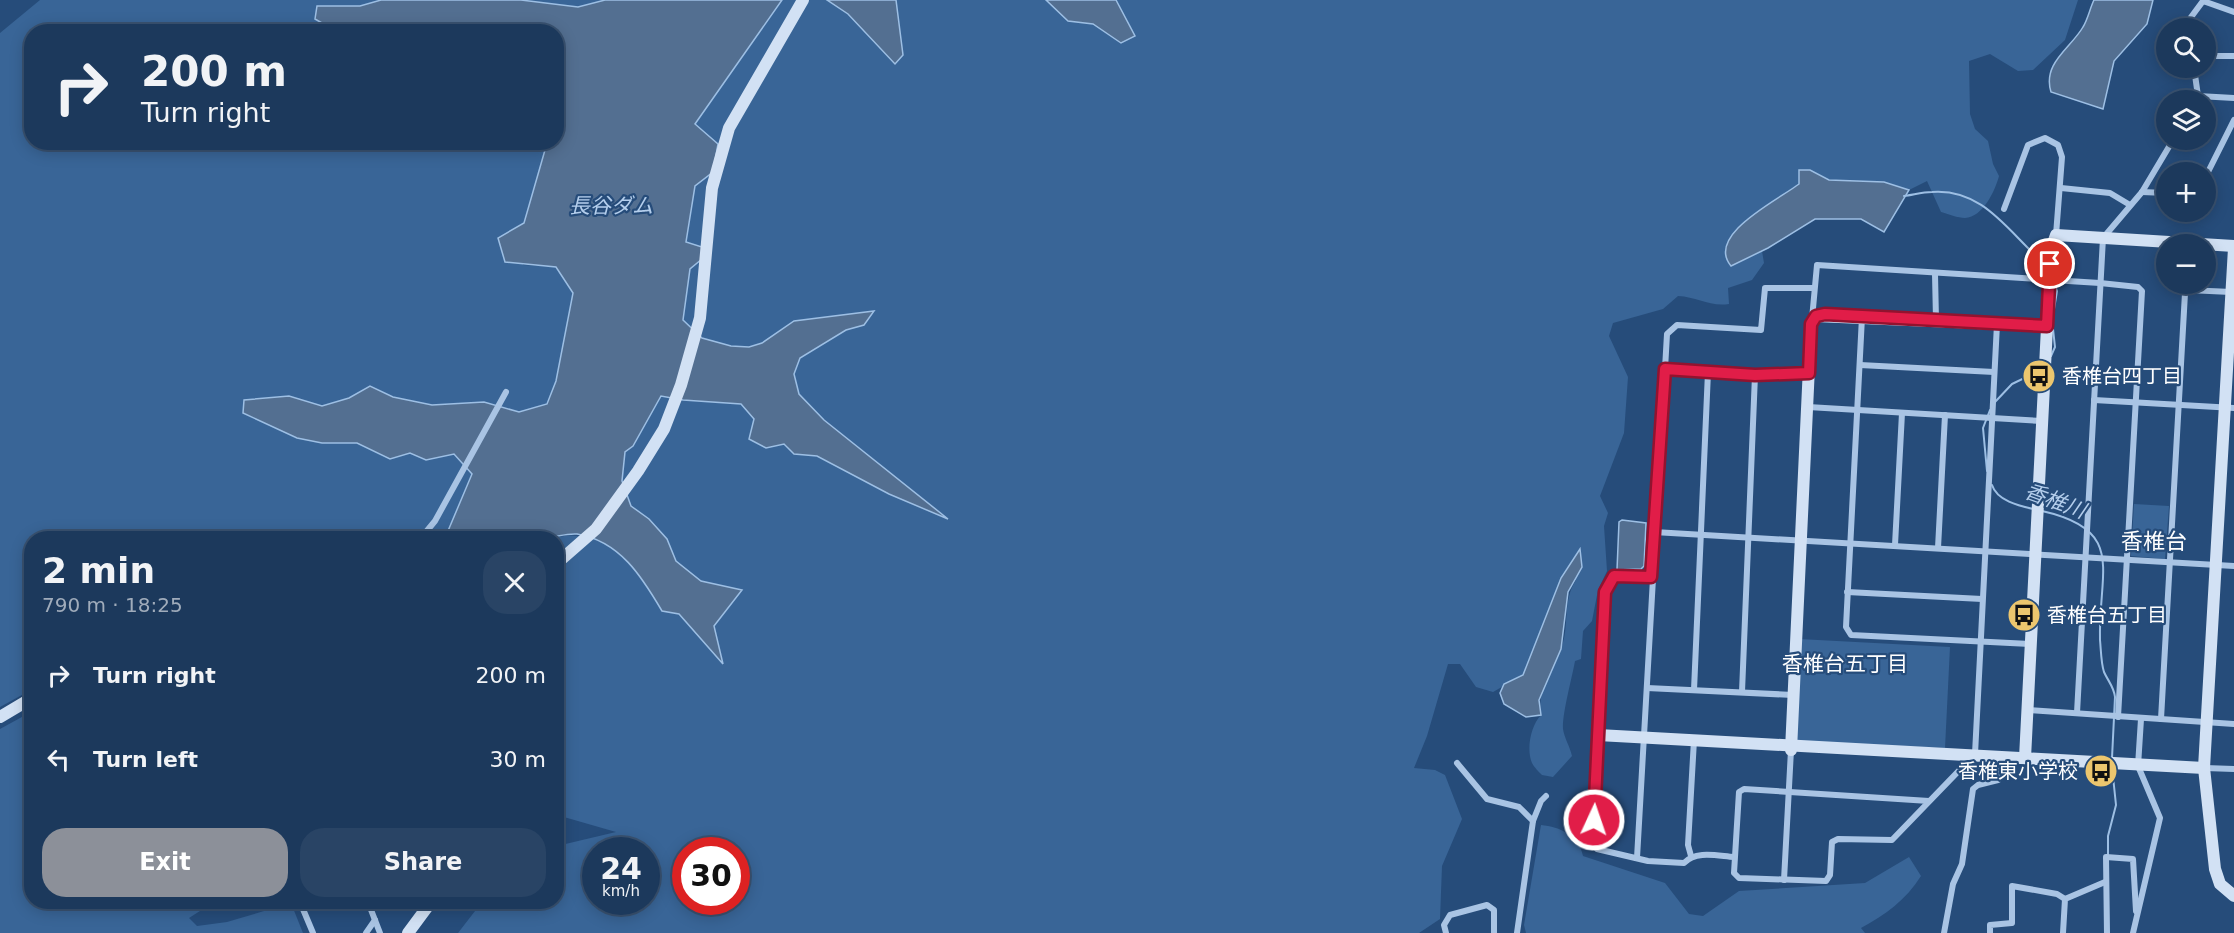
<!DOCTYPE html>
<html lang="en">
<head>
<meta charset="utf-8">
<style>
	body { margin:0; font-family:"DejaVu Sans","Noto Sans JP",sans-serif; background:#294465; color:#f1f3f6; height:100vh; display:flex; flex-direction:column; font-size:22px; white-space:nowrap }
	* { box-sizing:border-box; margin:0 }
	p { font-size:20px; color:#a0acbb }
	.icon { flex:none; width:33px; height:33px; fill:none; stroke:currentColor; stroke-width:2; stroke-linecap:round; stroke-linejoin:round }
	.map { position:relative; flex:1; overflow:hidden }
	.side { position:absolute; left:24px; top:531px; width:540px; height:378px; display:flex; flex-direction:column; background:#1c395c; border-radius:24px; box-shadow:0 3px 15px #0003,0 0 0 2px #3a5372 }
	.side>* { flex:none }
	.hud { position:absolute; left:24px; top:24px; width:540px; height:126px; border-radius:24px; box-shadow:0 3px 15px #0003,0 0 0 2px #3a5372; background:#1c395c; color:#f1f3f6; overflow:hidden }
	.fabs { position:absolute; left:2156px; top:18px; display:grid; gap:12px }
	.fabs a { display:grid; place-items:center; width:60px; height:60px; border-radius:50%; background:#1c395c; box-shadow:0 3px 15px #0003,0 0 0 2px #3a5372; font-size:30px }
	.speed { position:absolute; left:582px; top:837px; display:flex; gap:12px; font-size:30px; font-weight:700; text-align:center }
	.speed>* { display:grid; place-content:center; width:78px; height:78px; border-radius:50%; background:#1c395c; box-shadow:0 3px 15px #0003,0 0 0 2px #3a5372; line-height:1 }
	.speed small { font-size:15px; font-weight:400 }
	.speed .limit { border:9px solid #d22; background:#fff; color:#111 }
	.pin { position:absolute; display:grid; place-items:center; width:51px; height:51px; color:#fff; margin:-26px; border:3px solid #fff; border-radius:50%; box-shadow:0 2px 6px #0007 }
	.me { position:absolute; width:66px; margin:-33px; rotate:3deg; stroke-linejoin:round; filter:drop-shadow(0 0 4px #0008) }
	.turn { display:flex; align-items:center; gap:21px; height:126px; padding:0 18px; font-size:27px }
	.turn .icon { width:78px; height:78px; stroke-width:2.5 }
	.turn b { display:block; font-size:42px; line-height:51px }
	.round { display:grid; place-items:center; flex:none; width:63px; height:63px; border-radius:24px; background:#294465 }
	.headline { display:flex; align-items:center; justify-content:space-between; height:102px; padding:0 18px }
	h1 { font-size:36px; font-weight:800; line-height:45px }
	.button { display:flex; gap:12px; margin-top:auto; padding:12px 18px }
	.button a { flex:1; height:69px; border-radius:24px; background:#8c9099; color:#fff; font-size:24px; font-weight:800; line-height:69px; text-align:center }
	.button a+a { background:#294465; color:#f1f3f6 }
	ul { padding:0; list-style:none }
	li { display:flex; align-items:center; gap:18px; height:84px; padding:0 18px }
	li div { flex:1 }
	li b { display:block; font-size:22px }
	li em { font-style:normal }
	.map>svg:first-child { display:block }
</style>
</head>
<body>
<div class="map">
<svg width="2234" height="933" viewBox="0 0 2234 933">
	<rect width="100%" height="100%" fill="#264c7a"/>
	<!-- green -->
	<g fill="#396597" fill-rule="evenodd">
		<path d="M40,0H381L360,6H327L336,31L32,32V142L547,143L524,223L523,265L556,267L573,293L556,381L548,404L519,412L484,402L432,405L393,397L370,386L349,398L322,406L289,396L243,413L322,443H357L390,459L410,453L426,460L454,454L472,473L445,538H32L31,690L0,707V33Z"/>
		<path d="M521,0H605L578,7Z"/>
		<path d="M782,0H827L848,14L895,64L896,0H1046L1068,21L1093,24L1121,43L1135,36L1116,0H2078L2065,40L2033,70L2018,71L1990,54L1969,61L1970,114L1975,129L1988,141L1993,164L1999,176C1995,191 1983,217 1965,218C1958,218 1948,214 1941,212L1927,181L1909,190L1884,182L1829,180L1810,170H1799V184L1754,215L1731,266L1762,251L1764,263L1752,280L1728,288L1729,304C1710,307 1697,297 1678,296L1663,309L1613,323L1609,336L1628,377L1624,433L1600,496L1608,513L1604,526L1607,571L1598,590L1592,621L1583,631L1581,659L1575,661C1572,678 1562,714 1563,729C1564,737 1570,747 1572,756L1553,777L1542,775C1539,772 1534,767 1532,763C1526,749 1531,725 1541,715C1537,690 1552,671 1561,649C1570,626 1562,601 1576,580L1561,578L1523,675L1493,692L1476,687L1460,664H1448L1427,736L1414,768L1435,770L1445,775L1462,819L1442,866L1440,919L1419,933H458L482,902H556L557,846L616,832L557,815L556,538H554C585,528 622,548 640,574C648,586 655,599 662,611L679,614L723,662L714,626L741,590L701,581L676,561L667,539L649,519L631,506L622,481L625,452L633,446L661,396L683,400L741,404L754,419L749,439L766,448L784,444L794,454L817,456L889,494L945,517L824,420L799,394L794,374L800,358L846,330L864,325L873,311L794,321L762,343L749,347L731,346L702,338L683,320L690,269L686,242L695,185L713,171L695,124ZM596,850H646V902H596ZM686,850H736V902H686Z"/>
		<path d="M2134,504L2169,506L2165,559L2131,556Z"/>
		<path d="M1799,639L1950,647L1945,748L1795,742Z"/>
		<path d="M31,712L32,902H214L189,918L197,926L227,922L291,903L303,933H0V729Z"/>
		<path d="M1541,825C1560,827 1579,835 1583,856L1665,883L1689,914L1703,916L1739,891L1865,883L1909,857L1921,876C1906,900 1885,915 1861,928L1865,933H1526L1524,925Z"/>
	</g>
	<!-- water -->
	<g fill="#536f91" stroke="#9dbfe4" stroke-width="1.5">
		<path d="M381,0H521L578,7L605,0H782L695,124L718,144L713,172L695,186L686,242L702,247V259L690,269L683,320L702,338L731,346L749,347L762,343L794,321L874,311L864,325L846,330L800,358L794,374L799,394L824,420L948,519L889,494L817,456L794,454L784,444L766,448L749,439L754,419L741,404L683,400L661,396L633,446L625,452L622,481L631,506L649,519L667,539L676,561L701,581L742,590L714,626L723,664L679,614L662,611C642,577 620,541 577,534C566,533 553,538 541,538C509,538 477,538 445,538L472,474L454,454L426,460L410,453L390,459L357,443H322L297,438L243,413L244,400L289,396L322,406L349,398L370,386L393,397L432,405L484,402L519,412L547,404L556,381L573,293L556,267L505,262L498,238L524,223L547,143L556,142L557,114L563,93L557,79L556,32L336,31L315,19L317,6H360Z"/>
		<path d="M827,0H896L903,55L895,64L848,14Z"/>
		<path d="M1046,0H1116L1135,36L1121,43L1093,24L1068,21Z"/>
		<path d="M2094,0H2153L2147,24L2114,61L2103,109L2051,92C2042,63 2071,48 2083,27C2088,19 2090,8 2094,0Z"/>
		<path d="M1799,170H1810L1829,180L1884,182L1909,190L1884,232L1861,219H1815L1768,248L1731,266C1705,235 1778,200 1799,184Z"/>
		<path d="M1622,520L1646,523L1644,566L1641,569L1617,570L1619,522Z"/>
		<path d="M1580,549L1582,567L1568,592L1561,649L1539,700L1541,715L1526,717L1504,704L1500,693L1504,684L1523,675L1561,578Z"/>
	</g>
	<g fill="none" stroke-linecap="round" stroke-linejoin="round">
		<!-- stream -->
		<g stroke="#9dbfe4" stroke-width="2">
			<path d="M1904,196C1913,195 1922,192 1932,192C1985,188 2010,235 2045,264"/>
			<path d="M2054,309L2057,291L2055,285"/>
			<path d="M2051,356L2055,347L2053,329"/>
			<path d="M1995,402L2012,384L2041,370"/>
			<path d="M1987,471L1983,428L1990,410"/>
			<path d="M1992,485C1997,501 2020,506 2033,509"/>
			<path d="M2042,511C2127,530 2098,571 2100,640C2101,650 2101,663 2104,672C2108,681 2114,687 2115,697L2112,758"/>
			<path d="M2108,856V836L2116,805L2112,767"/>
		</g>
		<!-- street -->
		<g stroke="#a9c4e4" stroke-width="6">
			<path d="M2183,28L2203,1L2234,12"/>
			<path d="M2205,56H2234"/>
			<path d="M2194,68L2198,96L2195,100"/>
			<path d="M2198,96L2234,98"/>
			<path d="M2205,178L2234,120"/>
			<path d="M2061,188L2110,193L2130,205"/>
			<path d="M2142,192L2166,193"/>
			<path d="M2004,209L2028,145L2045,138L2058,145L2062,157L2056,235"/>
			<path d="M1935,274L1936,320"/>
			<path d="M1862,317L1846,627L1851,635L2030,644"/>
			<path d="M1812,319L1817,265L2100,283L2138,287L2142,291L2118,717"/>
			<path d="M1860,365L1994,372"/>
			<path d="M1665,369L1755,375L1808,373"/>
			<path d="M2094,400L2234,408"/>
			<path d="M1808,407L2042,421"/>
			<path d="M1654,532L2234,566"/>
			<path d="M421,538L435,521L506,392"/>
			<path d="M1895,545L1902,413"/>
			<path d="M1938,548L1945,415"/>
			<path d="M1651,577L1614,576L1605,592L1593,843L1597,849L1648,861L1684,863C1696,850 1718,856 1734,857"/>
			<path d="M1847,592L1982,599"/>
			<path d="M1647,688L1793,695"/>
			<path d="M1694,690L1708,372"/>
			<path d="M1742,692L1755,375"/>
			<path d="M2027,710L2234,724"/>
			<path d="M2077,713L2103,238L2142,192L2173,140"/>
			<path d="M2161,719L2185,293L2188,290L2231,292"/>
			<path d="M1457,763L1487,799L1519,807L1533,821L1517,933"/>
			<path d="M2205,768L2234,769"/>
			<path d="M1929,801L1744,789L1739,792L1734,873L1739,878L1826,881L1830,875L1832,842L1838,839L1892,840L1975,754L1997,324"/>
			<path d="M1533,821L1541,801L1546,796"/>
			<path d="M1691,856L1688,845L1694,740"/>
			<path d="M1637,858L1667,334L1677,325L1761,330L1765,288H1813"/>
			<path d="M1784,880L1791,750"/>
			<path d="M300,902L313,933"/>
			<path d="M368,902L380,933"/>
			<path d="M366,933L375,920"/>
			<path d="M1446,933L1444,925L1450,915L1487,905L1494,910V933"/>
			<path d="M1944,933L1953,884L1962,864L1973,789L1978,785L1998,780L2001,757"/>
			<path d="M1990,933V925L2012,923V886L2057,894L2065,899"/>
			<path d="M2063,933L2065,899L2105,882"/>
			<path d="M2107,933L2106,857L2133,859L2136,911"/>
			<path d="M2133,933L2160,818L2138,766L2141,719"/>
		</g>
		<!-- secondary -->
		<g stroke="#d2e1f4" stroke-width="12">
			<path d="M2234,248L2204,768L2215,869L2220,884L2234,896"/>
			<path d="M556,564L596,529L638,471L664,429L681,385L700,318L712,188L729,128L803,0"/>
			<path d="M0,717L32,698"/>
			<path d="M1598,735L2204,768"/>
			<path d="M1791,750L1811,324L1816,316L2047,326"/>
			<path d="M2025,758L2051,249L2056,235L2234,246"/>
			<path d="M408,933L431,902"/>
		</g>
	</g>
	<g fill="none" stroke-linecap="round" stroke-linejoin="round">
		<!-- route casing -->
		<g stroke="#92132f" stroke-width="15">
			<path id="route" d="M1594,820L1605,592L1614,576L1651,577L1665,369L1755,375L1809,373L1811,324L1816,316L1825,314L2047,326L2050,264"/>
		</g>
		<!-- route -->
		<use href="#route" stroke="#e11d48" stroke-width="10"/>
	</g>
	<!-- icons -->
	<defs>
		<g id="bus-disc" transform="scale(1.725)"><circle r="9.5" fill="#ecc66e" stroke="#264c7a"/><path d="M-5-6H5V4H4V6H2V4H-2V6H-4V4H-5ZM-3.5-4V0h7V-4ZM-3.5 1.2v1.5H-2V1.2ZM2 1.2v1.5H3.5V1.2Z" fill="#111"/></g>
	</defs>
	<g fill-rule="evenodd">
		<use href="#bus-disc" x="2039" y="376"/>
		<use href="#bus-disc" x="2024" y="615"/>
		<use href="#bus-disc" x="2101" y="771"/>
	</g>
	<g text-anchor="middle" stroke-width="4.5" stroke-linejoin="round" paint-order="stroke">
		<!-- poi labels -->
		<g font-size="20" fill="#fff" stroke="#264c7a" text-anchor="start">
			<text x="2062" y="383">香椎台四丁目</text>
			<text x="2047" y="622">香椎台五丁目</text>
			<text x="2078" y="778" text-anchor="end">香椎東小学校</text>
		</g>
		<!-- water labels -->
		<g font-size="21" font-style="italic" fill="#b4ceec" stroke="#264c7a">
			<text x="611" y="213">長谷ダム</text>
			<text transform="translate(2055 501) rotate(20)" y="7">香椎川</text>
		</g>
		<!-- neighbourhood labels -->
		<g font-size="21" fill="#fff" stroke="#264c7a">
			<text x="1845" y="671">香椎台五丁目</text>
		</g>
		<!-- quarter labels -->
		<g font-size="22" fill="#fff" stroke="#264c7a">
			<text x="2154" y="549">香椎台</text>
		</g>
	</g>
</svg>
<div class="fabs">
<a><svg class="icon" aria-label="search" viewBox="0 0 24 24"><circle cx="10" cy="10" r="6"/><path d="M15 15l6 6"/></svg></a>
<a><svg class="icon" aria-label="layers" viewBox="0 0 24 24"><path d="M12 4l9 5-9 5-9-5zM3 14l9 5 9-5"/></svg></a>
<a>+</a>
<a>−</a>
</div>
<div class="speed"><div>24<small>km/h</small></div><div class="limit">30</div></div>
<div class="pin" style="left:2050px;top:264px;background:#d93025"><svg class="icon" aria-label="arrive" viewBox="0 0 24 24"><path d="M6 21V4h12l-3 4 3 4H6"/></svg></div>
<svg class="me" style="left:1594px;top:820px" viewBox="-20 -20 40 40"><circle r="17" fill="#e11d48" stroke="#fff" stroke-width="3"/><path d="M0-11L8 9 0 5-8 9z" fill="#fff"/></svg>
<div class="hud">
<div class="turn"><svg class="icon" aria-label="right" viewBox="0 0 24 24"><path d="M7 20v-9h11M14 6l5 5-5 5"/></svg><div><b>200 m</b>Turn right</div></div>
</div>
<section class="side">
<div class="headline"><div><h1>2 min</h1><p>790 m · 18:25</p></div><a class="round"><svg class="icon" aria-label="close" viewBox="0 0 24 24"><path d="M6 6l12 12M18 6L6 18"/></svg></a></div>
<ul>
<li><svg class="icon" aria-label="right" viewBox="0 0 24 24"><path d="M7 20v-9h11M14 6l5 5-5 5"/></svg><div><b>Turn right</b></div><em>200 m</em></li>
<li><svg class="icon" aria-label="left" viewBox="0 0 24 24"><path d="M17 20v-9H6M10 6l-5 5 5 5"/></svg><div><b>Turn left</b></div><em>30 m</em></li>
</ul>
<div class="button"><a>Exit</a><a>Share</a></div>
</section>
</div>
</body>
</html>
